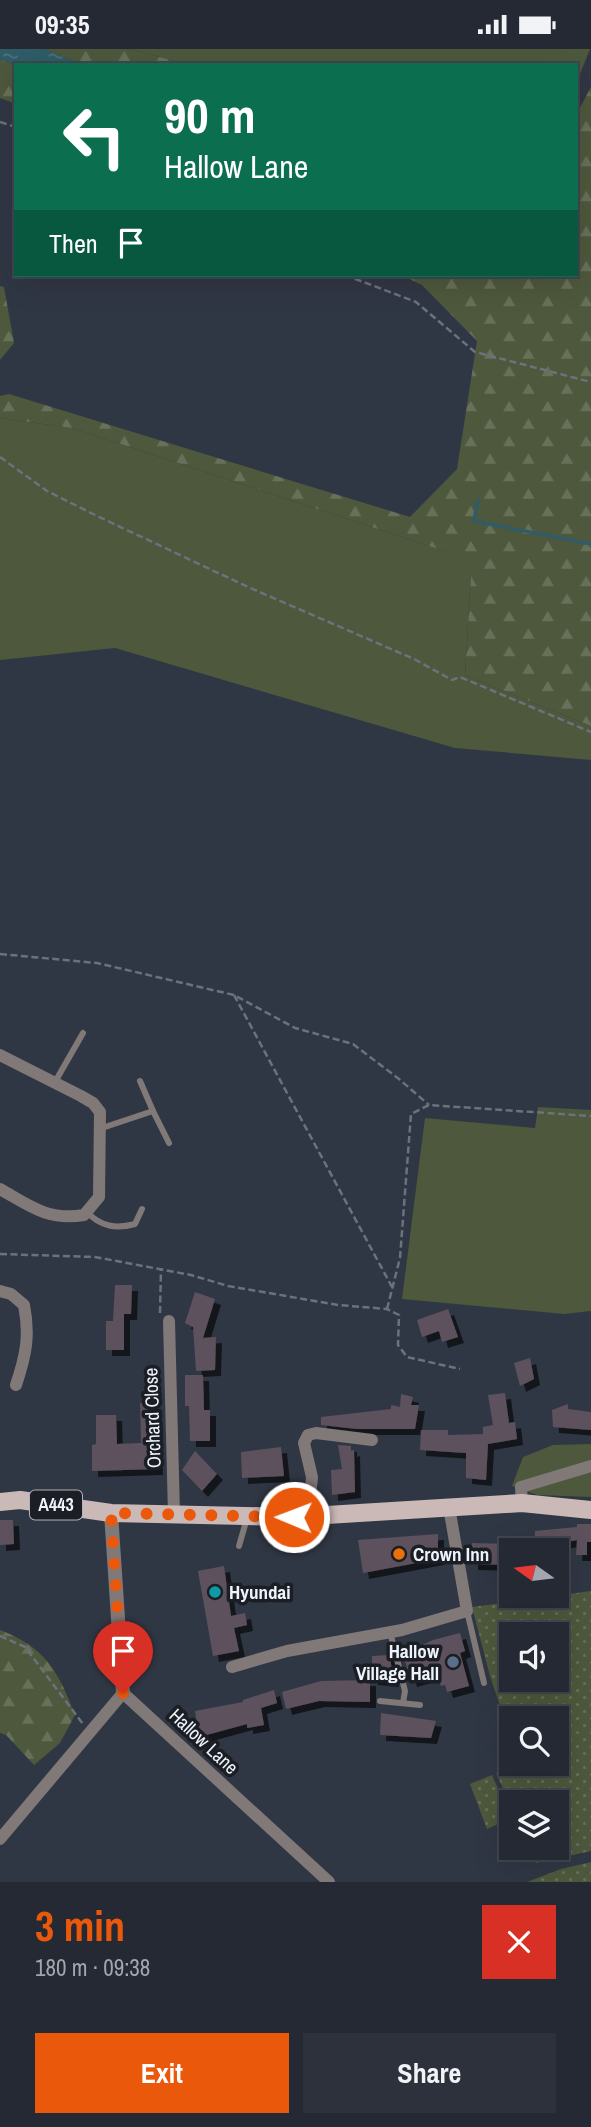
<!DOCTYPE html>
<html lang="en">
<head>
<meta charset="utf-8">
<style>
	body { margin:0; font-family:"Archivo Narrow",sans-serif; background:#2c313b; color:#f1f3f6; height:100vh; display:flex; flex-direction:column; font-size:26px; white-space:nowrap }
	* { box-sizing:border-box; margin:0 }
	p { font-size:23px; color:#a3a6ac }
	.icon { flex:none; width:38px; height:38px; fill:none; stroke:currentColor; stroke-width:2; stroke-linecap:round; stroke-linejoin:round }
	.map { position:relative; height:1833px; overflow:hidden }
	.details { display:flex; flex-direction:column; background:#242933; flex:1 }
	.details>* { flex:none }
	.hud { position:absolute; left:14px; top:14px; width:564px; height:214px; border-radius:0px; box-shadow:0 7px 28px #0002,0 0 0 2px #41454e; background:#0b6e4f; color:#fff; overflow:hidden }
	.needle { width:46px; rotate:284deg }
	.fabs { position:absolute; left:499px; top:1489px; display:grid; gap:14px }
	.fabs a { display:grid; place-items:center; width:70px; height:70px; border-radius:0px; background:#242933; box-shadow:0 7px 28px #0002,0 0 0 2px #41454e; font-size:35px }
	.pin { position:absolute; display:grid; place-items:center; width:60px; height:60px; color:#fff; margin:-72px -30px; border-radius:50% 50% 50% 0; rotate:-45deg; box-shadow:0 0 7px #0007 }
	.pin .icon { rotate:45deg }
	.me { position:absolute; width:77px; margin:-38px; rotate:271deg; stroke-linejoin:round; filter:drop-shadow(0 0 5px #0008) }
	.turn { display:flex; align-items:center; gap:24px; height:147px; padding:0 35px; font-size:32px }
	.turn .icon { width:91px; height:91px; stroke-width:2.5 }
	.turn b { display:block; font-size:49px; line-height:60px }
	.then { display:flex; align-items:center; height:66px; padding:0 35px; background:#0003; gap:14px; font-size:26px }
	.round { display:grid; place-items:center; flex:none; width:74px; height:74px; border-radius:0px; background:#2c313b }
	.head { display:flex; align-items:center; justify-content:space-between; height:119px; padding:0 35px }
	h1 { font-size:42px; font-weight:800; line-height:52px; color:#ea580c }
	.button { display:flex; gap:14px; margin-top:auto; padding:14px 35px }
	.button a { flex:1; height:80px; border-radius:0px; background:#ea580c; color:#fff; font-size:28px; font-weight:800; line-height:80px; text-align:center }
	.button a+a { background:#2c313b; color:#f1f3f6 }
	.status { display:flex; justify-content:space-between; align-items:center; height:49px; padding:0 35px; background:#242933; direction:ltr }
	.status svg { height:19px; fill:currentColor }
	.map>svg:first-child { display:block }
</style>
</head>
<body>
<div class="status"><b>09:35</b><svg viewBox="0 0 49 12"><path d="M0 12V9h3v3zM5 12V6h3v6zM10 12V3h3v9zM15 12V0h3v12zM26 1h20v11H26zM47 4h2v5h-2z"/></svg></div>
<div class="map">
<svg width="591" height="1833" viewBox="0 0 591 1833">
	<defs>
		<pattern id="forest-firs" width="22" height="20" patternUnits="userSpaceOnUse" patternTransform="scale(1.75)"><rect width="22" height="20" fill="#4d583c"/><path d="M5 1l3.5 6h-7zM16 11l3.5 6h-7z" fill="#677059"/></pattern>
		<pattern id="park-dots" width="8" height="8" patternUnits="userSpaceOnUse" patternTransform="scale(1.75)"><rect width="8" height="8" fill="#4d583c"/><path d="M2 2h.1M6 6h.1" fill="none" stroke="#677059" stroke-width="1.8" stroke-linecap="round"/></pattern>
		<pattern id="water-ripples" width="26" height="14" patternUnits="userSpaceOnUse" patternTransform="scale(1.75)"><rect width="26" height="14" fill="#2f5c67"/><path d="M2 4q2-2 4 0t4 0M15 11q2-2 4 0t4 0" fill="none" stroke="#4d747e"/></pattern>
		<filter id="shadow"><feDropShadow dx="6" dy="6" stdDeviation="0" flood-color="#0009"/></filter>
	</defs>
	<rect width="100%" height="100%" fill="#303744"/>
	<!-- green -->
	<g fill="#4d583c">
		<path d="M130,0H590L576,35V16H190Z"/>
		<path d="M0,369L72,379L444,502L471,525L465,626L591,677V711L455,699L115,599L0,611Z"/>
		<path d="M538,1058L591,1061V1262L564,1265L402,1250L425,1069L535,1079Z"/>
		<path d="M591,1395V1448L537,1446L512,1437L523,1408L553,1396Z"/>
	</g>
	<!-- forest -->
	<g fill="url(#forest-firs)">
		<path d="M44,0H130L190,16H83Z"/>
		<path d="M0,10L16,16V55L0,49Z"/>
		<path d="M591,38V677L465,626L471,526L444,502L72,379L0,369V347L9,345L410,468L457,420L477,292L422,236L401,226H576V66Z"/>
		<path d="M0,237L4,238L14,294L0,311Z"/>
		<path d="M0,1581C45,1598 59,1623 75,1666L60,1694L34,1716L6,1686L0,1684Z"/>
	</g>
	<!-- park -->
	<g fill="url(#park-dots)" fill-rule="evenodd">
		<path d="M591,1542V1802L536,1814L530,1799H556V1754H511V1757L496,1724L520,1715H556V1670H511V1689L490,1627L472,1558ZM511,1586H556V1631H511Z"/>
		<path d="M492,1726L511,1769L487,1780L470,1735Z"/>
		<path d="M591,1813V1833H527L561,1820Z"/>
	</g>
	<!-- water -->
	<path fill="url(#water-ripples)" d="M0,0H44L83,16H16L0,10Z"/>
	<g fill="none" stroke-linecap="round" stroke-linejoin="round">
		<!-- stream -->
		<path stroke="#2f5c67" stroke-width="3.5" d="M478,451L474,472L591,495"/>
	</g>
	<!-- building -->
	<g fill="#5d515d" filter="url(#shadow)">
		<path d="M115,1236H132L131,1265H124V1301H106V1272H113Z"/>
		<path d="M195,1243L215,1250L203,1289L216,1288L215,1321L196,1322L193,1278L185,1274Z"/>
		<path d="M448,1260L458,1288L442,1293L439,1282L422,1288L417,1271Z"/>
		<path d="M530,1309L534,1330L520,1337L514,1314Z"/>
		<path d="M185,1326H203L204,1361H210V1392H190L189,1357H185Z"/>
		<path d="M505,1344L509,1374L515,1373L517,1390L488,1395L486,1431L466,1429V1404L420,1401L421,1381H448V1386L483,1385V1378L493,1376L488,1346Z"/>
		<path d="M401,1345L413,1348L411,1356H419L415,1380H357L321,1376V1368L391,1360V1356L400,1358Z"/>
		<path d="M140,1354H155L157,1420L92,1422V1396L96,1395V1366H116L117,1395L141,1394Z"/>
		<path d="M568,1355V1360L591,1363V1381L553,1378L552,1361Z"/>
		<path d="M338,1396L351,1397V1402L354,1401L355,1443L332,1446L331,1421L342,1420Z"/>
		<path d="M281,1398L284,1427L242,1429L241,1403Z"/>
		<path d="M195,1402L217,1425L202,1442L182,1421Z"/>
		<path d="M0,1471H13L14,1495L0,1496Z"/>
		<path d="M577,1475H591V1493H587V1506H576L577,1491L551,1496V1502H534L535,1482L577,1478Z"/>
		<path d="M438,1485V1510L363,1524L358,1491Z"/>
		<path d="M472,1494L511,1495V1516L472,1515Z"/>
		<path d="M224,1517L231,1567L245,1564L247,1576L234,1579L239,1602L213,1607L198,1522Z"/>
		<path d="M460,1584L465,1602L460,1604L469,1637L447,1643L445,1636L441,1637L437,1625L411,1632L403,1605L433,1591Z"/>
		<path d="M390,1606L393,1632L372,1630V1607Z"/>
		<path d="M370,1631V1653L319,1652L286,1660L282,1643L321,1632Z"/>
		<path d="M274,1641L277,1654L261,1659L264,1676L247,1679V1675L199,1688L195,1662L243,1653V1651Z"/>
		<path d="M381,1664L436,1672L431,1689L380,1686Z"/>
	</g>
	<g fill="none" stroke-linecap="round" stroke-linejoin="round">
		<!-- path -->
		<g stroke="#6b717d" stroke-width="2.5" stroke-dasharray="7 3.5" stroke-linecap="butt">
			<path d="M0,73L16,78"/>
			<path d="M345,226L416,253L475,303L591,333"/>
			<path d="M0,408L47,442L95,466L248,538L414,610L452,631L460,628L591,683"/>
			<path d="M0,905L97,914L234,946L295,979L353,995L399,1030L429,1056"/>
			<path d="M234,946L392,1238"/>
			<path d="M0,1205L95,1208L191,1226L228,1237L338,1256L387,1260L399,1266L398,1296L407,1308L460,1320"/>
			<path d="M387,1260L400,1209L411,1065L429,1056L591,1067"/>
			<path d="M160,1264L161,1219"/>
			<path d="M0,1587L25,1598L83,1675"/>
		</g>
		<!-- service -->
		<g stroke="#817878" stroke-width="6">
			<path d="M140,1032L153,1062"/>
			<path d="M55,1033L83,984"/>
			<path d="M99,1080L153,1062L169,1094"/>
			<path d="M87,1163C101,1178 116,1180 135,1175L142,1160"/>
			<path d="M239,1497L247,1469"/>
			<path d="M467,1562L484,1634"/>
			<path d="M390,1583L405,1642L403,1654"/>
			<path d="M380,1652L420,1656"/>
		</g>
		<!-- minor -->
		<g stroke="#817878" stroke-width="12">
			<path d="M0,1006L81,1047L93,1054L100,1063L99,1148L84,1166C48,1172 30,1157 0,1140"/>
			<path d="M0,1242L11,1245L24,1256C30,1287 26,1306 16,1336"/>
			<path d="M169,1272L174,1465"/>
			<path d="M522,1454L521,1438L591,1417"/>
			<path d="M308,1467L312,1428L304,1394L308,1386L316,1384L372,1391"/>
			<path d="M232,1618L287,1602L402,1581L467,1562L449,1458"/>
			<path d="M0,1790L123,1644L329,1833"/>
		</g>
		<!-- tertiary -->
		<path stroke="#817878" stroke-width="14" d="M111,1464L123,1644"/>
		<!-- primary -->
		<path stroke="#cbb9b7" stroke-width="18" d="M0,1453L20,1451L111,1464L294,1468L522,1454L591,1461"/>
	</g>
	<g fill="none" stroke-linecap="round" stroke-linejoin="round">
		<!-- route -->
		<path stroke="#ea580c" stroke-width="12" stroke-dasharray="0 21.6" d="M123,1644L111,1464L294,1468"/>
	</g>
	<!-- markers -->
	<circle fill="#e8710a" stroke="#1b1e24" stroke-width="2.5" cx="399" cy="1505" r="7"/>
	<circle fill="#0f9aa8" stroke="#1b1e24" stroke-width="2.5" cx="215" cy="1543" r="7"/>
	<circle fill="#5c6f8a" stroke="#1b1e24" stroke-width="2.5" cx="453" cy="1613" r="7"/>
	<g text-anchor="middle" stroke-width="7" stroke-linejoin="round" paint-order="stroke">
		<!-- shield labels -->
		<rect fill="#1b1e24" stroke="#afb3bb" stroke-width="2" x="30" y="1441.5" width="52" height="29" rx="5"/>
		<g font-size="18" font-weight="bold" fill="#eff3fc">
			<text x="56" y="1462">A443</text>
		</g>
		<!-- street labels -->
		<g font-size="19" fill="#eff3fc" stroke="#1b1e24">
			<text transform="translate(152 1369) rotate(-92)" y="7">Orchard Close</text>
			<text transform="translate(204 1692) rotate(43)" y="7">Hallow Lane</text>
		</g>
		<!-- poi labels -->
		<g font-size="19" font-weight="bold" fill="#eff3fc" stroke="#1b1e24" text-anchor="start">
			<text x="413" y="1512">Crown Inn</text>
			<text x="229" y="1550">Hyundai</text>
			<text x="439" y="1609" text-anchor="end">Hallow<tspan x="439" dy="22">Village Hall</tspan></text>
		</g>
	</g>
</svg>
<div class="fabs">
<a><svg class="needle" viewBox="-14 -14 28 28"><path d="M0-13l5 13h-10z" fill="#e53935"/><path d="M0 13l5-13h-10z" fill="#a3a6ac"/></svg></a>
<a><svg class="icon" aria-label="sound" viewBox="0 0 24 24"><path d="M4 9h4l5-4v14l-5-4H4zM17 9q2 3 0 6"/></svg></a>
<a><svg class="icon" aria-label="search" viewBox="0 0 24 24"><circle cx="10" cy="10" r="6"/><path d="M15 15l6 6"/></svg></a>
<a><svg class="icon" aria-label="layers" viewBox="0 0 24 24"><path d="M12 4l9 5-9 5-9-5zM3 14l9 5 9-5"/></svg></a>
</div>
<div class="pin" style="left:123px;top:1644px;background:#d93025"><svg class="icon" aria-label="arrive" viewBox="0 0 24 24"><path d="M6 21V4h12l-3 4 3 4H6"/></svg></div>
<svg class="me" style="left:294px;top:1468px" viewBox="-20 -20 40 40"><circle r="17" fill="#ea580c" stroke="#fff" stroke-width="3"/><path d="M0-11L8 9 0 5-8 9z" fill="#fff"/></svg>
<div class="hud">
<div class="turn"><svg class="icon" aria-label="left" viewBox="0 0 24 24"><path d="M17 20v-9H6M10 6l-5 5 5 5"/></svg><div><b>90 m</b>Hallow Lane</div></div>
<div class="then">Then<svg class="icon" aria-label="arrive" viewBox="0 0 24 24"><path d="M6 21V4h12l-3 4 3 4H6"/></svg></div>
</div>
</div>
<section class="details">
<div class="head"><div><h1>3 min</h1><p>180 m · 09:38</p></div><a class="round" style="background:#d93025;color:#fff"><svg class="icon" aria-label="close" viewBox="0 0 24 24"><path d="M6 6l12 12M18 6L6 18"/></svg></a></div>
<div class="button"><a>Exit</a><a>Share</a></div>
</section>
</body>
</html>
